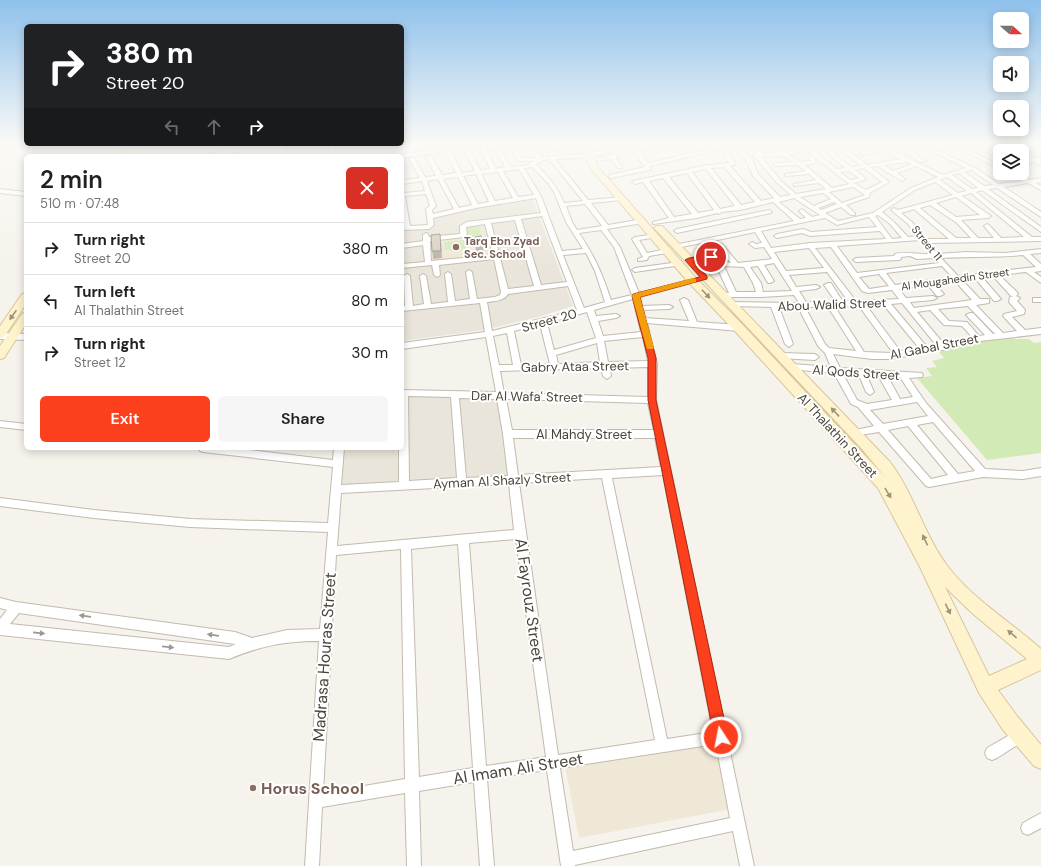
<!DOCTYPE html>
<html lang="en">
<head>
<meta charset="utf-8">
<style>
	body { margin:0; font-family:"DM Sans",sans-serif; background:#f6f6f6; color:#202124; height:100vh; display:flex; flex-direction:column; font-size:15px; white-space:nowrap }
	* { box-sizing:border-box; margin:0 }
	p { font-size:13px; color:#757577 }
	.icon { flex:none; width:22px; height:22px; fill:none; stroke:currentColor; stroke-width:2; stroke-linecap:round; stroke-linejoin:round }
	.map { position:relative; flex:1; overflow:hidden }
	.details { position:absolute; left:24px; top:154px; width:380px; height:296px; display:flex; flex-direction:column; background:#fff; border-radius:6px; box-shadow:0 2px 10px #0003 }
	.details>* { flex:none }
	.hud { position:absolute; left:24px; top:24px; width:380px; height:122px; border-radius:6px; box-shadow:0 2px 10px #0003; background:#202124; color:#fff; overflow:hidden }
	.needle { width:26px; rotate:111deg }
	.controls { position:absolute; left:993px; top:12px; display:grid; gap:8px }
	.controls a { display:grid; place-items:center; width:36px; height:36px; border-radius:6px; background:#fff; box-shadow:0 2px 10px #0003; font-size:20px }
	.pin { position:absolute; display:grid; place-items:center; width:34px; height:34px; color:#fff; margin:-17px; border:2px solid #fff; border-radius:50%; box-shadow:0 1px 4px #0007 }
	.me { position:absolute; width:44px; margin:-22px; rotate:349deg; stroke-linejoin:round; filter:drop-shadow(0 0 3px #0008) }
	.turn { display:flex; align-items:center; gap:14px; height:84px; padding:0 16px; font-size:18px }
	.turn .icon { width:52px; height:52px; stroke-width:2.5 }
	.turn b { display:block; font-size:28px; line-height:34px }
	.lanes { display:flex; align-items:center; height:38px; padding:0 16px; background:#0003; justify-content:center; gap:20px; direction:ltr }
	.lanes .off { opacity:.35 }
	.round { display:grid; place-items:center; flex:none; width:42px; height:42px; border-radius:6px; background:#f6f6f6 }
	.overview { display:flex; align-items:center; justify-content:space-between; height:68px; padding:0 16px }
	h1 { font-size:24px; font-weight:600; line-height:30px }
	.primary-button { display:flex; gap:8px; margin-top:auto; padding:8px 16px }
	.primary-button a { flex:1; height:46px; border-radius:6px; background:#fc3f1d; color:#fff; font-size:16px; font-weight:600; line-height:46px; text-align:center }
	.primary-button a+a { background:#f6f6f6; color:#202124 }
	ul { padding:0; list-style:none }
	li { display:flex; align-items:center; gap:12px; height:52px; padding:0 16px; border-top:1px solid #e0e0e0 }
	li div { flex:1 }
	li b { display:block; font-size:15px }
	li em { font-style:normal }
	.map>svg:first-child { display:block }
</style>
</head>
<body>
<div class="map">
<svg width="1041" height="866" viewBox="0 0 1041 866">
	<rect width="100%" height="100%" fill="#f6f3ec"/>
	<!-- residential -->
	<g fill="#eae5da">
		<path d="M533,200L573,306L538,317L483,330L402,341V230L432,228L431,217L491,205Z"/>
		<path d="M402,394L499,396L511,476L344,487L341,485V448H402Z"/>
	</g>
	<!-- education -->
	<g fill="#efe8d6">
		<path d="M481,223L488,257L428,263L427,239L462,236L464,226Z"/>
		<path d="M715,738L731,809L579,838L565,766Z"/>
	</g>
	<!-- green -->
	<g fill="#d2eab5">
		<path d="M479,225L483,244L468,245L465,227Z"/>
		<path d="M465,240L466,249L445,250L444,242Z"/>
		<path d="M1010,335L1015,339H1029L1034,343L1041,342V453L987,460L917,378L932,376L926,368L937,367L932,361L944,358L936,348Z"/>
	</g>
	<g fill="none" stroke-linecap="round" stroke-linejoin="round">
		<!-- street casing -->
		<g stroke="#c2bbae" stroke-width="2">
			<g id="street">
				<path d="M9,145H14L10,151H6L5,150Z"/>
				<path d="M26,145H31L26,151L23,149Z"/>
				<path d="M144,145H149L146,156H140Z"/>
				<path d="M160,145H166L164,156H158Z"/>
				<path d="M177,145H183L181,156H175Z"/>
				<path d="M196,145H202L205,156H199Z"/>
				<path d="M247,145H253L252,156H246Z"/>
				<path d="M263,145H269L267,156H261Z"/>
				<path d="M280,145H286L284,156H278Z"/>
				<path d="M289,145H295L293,156H287Z"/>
				<path d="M309,145H315L314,156H308Z"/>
				<path d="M329,145H335L336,156H330Z"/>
				<path d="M347,145H353L354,156H348Z"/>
				<path d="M366,145H372L375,156H369Z"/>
				<path d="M407,145H422L390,152L387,150Z"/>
				<path d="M462,145H478L450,150L462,173L475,171L465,152L468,150L471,152L480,170L490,169L481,150L484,148L487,150L496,169L505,167L495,150L498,148L501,150L510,167L528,165L534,161H518L510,147L513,145L515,146L522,158H536L530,145H535L541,157L591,153L623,145H634L640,153L673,145H684L642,156L648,163L718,147L721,149L650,166V170L611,178L609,177V175L645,167L629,147L591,157L555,159L588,200L624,197V199L622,200L591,203L608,225L643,219L646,221L643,223L607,229L620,247L639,293L704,276L708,278L706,279L640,297L642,306L669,305L673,307L669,309L643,310L645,318L689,321L680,300L684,298L688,300L697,322L739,325L743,328L739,331L647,323L657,364L656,400L754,866H740L733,831L575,865V866H561L547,770L487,779L494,866H480L474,782L419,791L421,866H407L405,793L322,807L319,866H305L319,641C284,641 261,646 229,659L0,635V619L7,610L0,608V598L16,602L235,632L252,638L287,630L320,629L328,532L190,527L94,518L0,506V498L94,510L190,519L328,523L333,467L203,452L200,451L198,448H234L333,460L334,448H344L341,485L399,482V448H402V390L496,392L486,337L402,349V343L485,332L480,303L402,311V307L405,306L404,276L407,274L410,276L413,306L424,304L420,276L423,274L426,276L431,304L448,302L445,274L448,272L451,274L455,301L470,299L466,272L469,270L472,272L477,299L495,297L500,295L501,292L494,259L439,265L440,275L437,277L434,275L432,265L402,268V264L425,262L423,245L402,248V244L423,241V235L426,233L428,234L429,237L460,234V226L467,222L541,213L536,198L476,208L433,218L434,225L429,229L402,230V226H404L402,191L405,193L425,191L422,181L402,184V180L420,178L409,159L410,158H414L425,177L436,176L426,157L429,155L432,157L442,175L456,173L445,151L402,158V156H399L400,155ZM549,159L583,201L564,203C558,187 548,177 536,164L544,160ZM532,167L548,183L554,192L566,222L583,249L562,251L541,196L524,168ZM519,169L534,195L518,197L503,171ZM498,172L513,198L495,201L481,174ZM476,174L489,202L478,204L463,176ZM458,177L472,205L459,208L443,179ZM438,179L454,209L433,214L432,210L436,206L427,181ZM426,194L430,206L426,209L428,225L410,226L405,196ZM585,204L602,226L577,230L572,222L566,206ZM542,216L567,282L541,285L521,219ZM515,220L534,286L508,289L491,223ZM485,224L493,255L431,261L430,241L464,237L467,234L466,227ZM601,230L614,247L632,295L611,300C602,273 595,257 579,233ZM586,253L595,271L605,302L584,308L563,255ZM568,286L577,310L492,331L487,302C495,301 504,301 508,294ZM633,299L641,332L603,336L598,321L616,318L620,316L616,314L596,316L594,310ZM587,312L596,338L554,350L547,323ZM540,324L550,364L521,365L514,331ZM507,333L513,365H499L493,336ZM643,337L648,361L608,362L604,341ZM597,343L600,362L558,364L556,355ZM648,367V397L504,393L500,371L601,368L603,376L607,379L611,376L610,368ZM408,396L451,397L457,478L409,481ZM459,398L497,399L503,434L508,476L466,478ZM506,399L648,403L654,430H512ZM513,438H655L661,467L518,475ZM663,475L713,732L667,739L612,478ZM602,478L655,740L558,755L519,483ZM509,484L514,530L337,546L341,493ZM516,539L546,757L486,766L469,543ZM458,544L473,768L419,777L411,549ZM401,549L405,779L323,793L336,555ZM19,613L235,644H236L229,647L10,624ZM716,744L730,818L573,851L560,768Z"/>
				<path d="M487,145H492L493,148L488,149Z"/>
				<path d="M733,145H738L752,159L758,174L780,197L791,195L777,183L756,158L753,157V155L757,153L749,145H755L764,154L775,153L768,145H773L781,153L798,149L796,145H801L803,151L789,155L801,162L811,161L808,157L813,155L803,147L808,146L837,169L845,168L819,145H824L851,167L861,166L835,145H841L867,165L901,159L883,151L858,156V154L864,152L854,145H860L869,151L890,147L889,149L943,175L966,168L920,145H927L977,169L999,184L1023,181L1010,173H1017L1030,180L1041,178V182L1035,183L1041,186V190L1028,183L1004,187L1041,212V217L997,188L988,189L1041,227V232L982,190L976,192L1032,237H1041V241L929,243L938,254L966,252L1005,253L1041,249V253L1030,254L1041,264V271L1034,272L1041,277V283L1026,272L999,275L1017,292L1018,294L1016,296L1020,298L1017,301L1025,310L1024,314L1012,317L1025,330L1041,328V334L980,341L942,350L890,359H872L833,354L840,368L922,373L923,375L922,377L909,378L926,403L985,469L1023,471L1041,468V476L1023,479L983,477L929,487L926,486L879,432L854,436L851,435L850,433L851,431L874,426L858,407L851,404L834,373L789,369L788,367L792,364L831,367L825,353L818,346L798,307H779L793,344L789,347L785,344L771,307L732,306L728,304L732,302L799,303L794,295L760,297H720V293H729L715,263L711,259L687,261V259L689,258L713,255L721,261L731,263L718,247L711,245L707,242L676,248L673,246L674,245L794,221L773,202L740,210L722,212L719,214L717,213L697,218L653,224V222L669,218L643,182L635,184L632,182L633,181L707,165L729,163L724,154L727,152L729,153L736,164L730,166L761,201L774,198L753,176L746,160ZM784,156L792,162L776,163L774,164V166L797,165L806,171L785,174V176L809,174L816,180L794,184V186L819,183L826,189L796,194L781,181L762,157ZM814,158H816L849,184L832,188L805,165L816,163ZM907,162L912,164L893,171L884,165ZM877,166L902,181L905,179L897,173L916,166L938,177L911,188L873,213L838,221L825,213L841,207L851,215H855V213L846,205L869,197L870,193L889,182L870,167ZM724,167L755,202L741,205L711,168ZM864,168L882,182L866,190L854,183L865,180V178L855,170ZM706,169L735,206L720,209L692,172ZM970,170L973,171L993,185L984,186L964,172ZM849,171L859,178L850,180L840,172ZM687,173L714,210L698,213L669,177ZM959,173L978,188L972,189L952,175ZM947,177L967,191L958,193L940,180ZM663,178L692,214L674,217L649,181ZM935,182L953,195L898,210L894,208L891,210L908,224L917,236L908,237L894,222L882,212L915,190ZM853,187L865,195L842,203L829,192ZM823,193L831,199L814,206L800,197ZM971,193L1024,237L1001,238L989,225L987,224L984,226L994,238H978L961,220L988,218L991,216L962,196ZM956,197L980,215L956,217L936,203ZM794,198L820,215L812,217L802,209L799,211L806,218L800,219L779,202ZM834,202L837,204L821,210L818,208ZM930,205L957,223L971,238H956L920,208ZM914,209L949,239H926L912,222L901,213ZM878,215L890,224L902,238L892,239L875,216ZM869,217L877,227L811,232L803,229L777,234L774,236L777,238L802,233L810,236L880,231L886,239L810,243L771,248L761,231L825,218L837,225ZM755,232L762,243L756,244L752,242L749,244L755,248L764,247L772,259L738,263L722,244L715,242L713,241ZM920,240L931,254C918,255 908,251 895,254L894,256L856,258L853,260L856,262L899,260L901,259V257L910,256L917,259L935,258L939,263L857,273L837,246ZM831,247L862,291L868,293L892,290L899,299L856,301L815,248ZM809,248L824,268L786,271L774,252ZM1023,255L1036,267L958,276L941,258C969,256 996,258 1023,255ZM774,263L792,291L763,292L761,283L750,267L758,266L768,283H770L774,281L764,265ZM724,266L744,267L753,283L756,292H736ZM942,266L952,277L895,285L886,273ZM827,272L848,301L843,302L831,283H828L824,285L836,302H806L799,291L816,289L820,287L816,285L796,287L789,275ZM879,274L889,286L869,289L859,277ZM992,275L1011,296H1014L1010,297L1009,302L1017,311L1004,314L1003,316L1017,331L1003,333L976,305L989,303V299H980L962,280L975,278L994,301H997L1001,299L982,277ZM955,281L972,300L914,308L910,302L933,300L937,298L933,296L906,298L899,289L928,285L937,296H940L944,294L934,284ZM902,303L936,345L927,347L891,304ZM866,305L883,304L919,348L900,351ZM858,306H859L893,353L864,352L835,307ZM968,306L995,334H993L973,313H970L966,315L985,335L979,336L967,322L949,321L938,309ZM805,307H828L856,351L829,348L825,344ZM930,310L944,325L962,326L972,337L944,344L917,312ZM843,374L859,375L866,392L870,395L874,392L867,376L879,377L892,400L867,404L857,400ZM888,377H900L913,397L900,399ZM917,402L928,416L883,424L870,410ZM933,422L975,471L958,474L917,425ZM908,426L948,475L931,479L888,430Z"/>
				<path d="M895,145H902L926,161L921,162Z"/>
				<path d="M952,145H959L1000,166V169Z"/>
				<path d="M974,145H981L1000,155V159L994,157Z"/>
				<path d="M1013,145H1023L1005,151L1002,149Z"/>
				<path d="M561,146L564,148L563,149L546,152L543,150Z"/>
				<path d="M1041,146V152L1038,150L1039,147Z"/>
				<path d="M236,149L238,150V152L213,156L210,154Z"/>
				<path d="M1022,151L1036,158H1040L1041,165L1034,162L1022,165V161L1030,159L1022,155Z"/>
				<path d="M616,154L619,156L615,158L622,166V168H618L610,159L598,161L595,159Z"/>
				<path d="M0,189L26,192V196L0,193Z"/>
				<path d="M769,210L772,212L771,213L677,233L674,231L677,229Z"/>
				<path d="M655,234L658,236L657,237L639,240L647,253L667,249L670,251L667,253L649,256L647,260L638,261V259L643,257L632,239L635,237Z"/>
				<path d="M679,262L681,263V265L635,272L632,270L635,268Z"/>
				<rect x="1033" y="298" width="8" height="4"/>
				<path d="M0,333L26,334V340L0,339Z"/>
				<path d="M782,353L815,354L819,357L815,360L779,358L778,356L779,354Z"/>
				<path d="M0,421L26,424V430L0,427Z"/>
				<path d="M1020,729L1025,730L1026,735L1025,740L997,758L992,760L987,758L985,753L987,748Z"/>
				<path d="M1041,813V828L1028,835L1023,833L1021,828L1023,823Z"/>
			</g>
		</g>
		<!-- secondary casing -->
		<g stroke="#d6c79b" stroke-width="2">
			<g id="secondary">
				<path d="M117,145H125L118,156H110Z"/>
				<path d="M127,145H135L129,156H121Z"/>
				<path d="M584,145H592L597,166L697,279L741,323L886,478L861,448L656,230L654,228L656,226H662L890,462C915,495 924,536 949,568C974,600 1011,622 1041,649V670L998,690L1017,716L1041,745V769L1034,766L1003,730L979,693L920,567L878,488L733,329L689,283L591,169L588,162ZM945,587L972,613L1027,659L989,676Z"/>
				<path d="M26,293V304L4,337L0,338V326L22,294Z"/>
				<path d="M26,312V324L4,358L0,359V346L22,314Z"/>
			</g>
		</g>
		<!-- street -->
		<use href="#street" fill="#fff" fill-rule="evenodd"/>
		<!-- secondary -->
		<use href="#secondary" fill="#fff3cd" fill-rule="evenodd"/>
	</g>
	<!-- wall -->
	<g fill="#bab2a6">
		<path d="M431,235L441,242L442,258L433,259Z"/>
		<path d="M475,237L483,245L484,254L476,255Z"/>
	</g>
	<!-- shaded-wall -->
	<path fill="#979187" d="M781,145H793L781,148Z"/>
	<!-- building -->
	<g fill="#d8cfc1" stroke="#979187">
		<path d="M440,234L441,251H432L431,235Z"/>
		<path d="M481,236L483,245L475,246V237Z"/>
	</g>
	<!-- one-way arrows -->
	<defs><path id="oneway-solid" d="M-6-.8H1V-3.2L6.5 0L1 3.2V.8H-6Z"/></defs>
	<g fill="#9c937c">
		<use href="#oneway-solid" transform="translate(706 294) rotate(46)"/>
		<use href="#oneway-solid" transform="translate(13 315) rotate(125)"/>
		<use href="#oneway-solid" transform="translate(835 412) rotate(-133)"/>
		<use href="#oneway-solid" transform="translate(888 493) rotate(59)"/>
		<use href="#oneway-solid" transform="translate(925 540) rotate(-115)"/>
		<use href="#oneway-solid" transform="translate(948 609) rotate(64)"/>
		<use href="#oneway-solid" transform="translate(1012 634) rotate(-140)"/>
	</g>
	<g fill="#9c9892">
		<use href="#oneway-solid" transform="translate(85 616) rotate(-172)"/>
		<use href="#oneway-solid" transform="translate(39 633) rotate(6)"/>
		<use href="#oneway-solid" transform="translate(213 635) rotate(-172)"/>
		<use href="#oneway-solid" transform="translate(168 647) rotate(6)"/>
	</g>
	<!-- sky -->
	<linearGradient id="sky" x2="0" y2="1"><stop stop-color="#8fc1ec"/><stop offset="0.54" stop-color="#fbfaf6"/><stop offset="1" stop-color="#fbfaf6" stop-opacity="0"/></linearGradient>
	<rect width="1041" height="267" fill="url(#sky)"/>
	<!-- route -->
	<path fill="#fc3f1d" stroke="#a42913" d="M711,255L714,257L713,259L694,261L707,276V279L640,297L656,358V400L728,737L726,741L721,743L716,741L714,737L648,400V358L632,296L633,294L700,277L685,260L689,258Z"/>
	<!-- slow -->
	<path fill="#f59e0b" d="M693,278L696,279V282L640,297L654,348L653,349H647L632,296L633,294Z"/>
	<!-- markers -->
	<g fill="#8d6e63" stroke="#fff" stroke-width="1.5">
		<circle cx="456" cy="247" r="4"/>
		<circle cx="253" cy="788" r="4"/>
	</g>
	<g text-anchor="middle" stroke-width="4" stroke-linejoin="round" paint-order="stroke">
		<!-- far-education labels -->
		<g font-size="11" font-weight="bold" fill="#785e54" stroke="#fff" text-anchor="start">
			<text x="464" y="245">Tarq Ebn Zyad<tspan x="464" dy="13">Sec. School</tspan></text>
		</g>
		<!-- far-street labels -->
		<g font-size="11" fill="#4b4439" stroke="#fff">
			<text transform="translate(927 243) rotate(51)" y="4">Street 11</text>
			<text transform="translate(955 279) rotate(-8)" y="4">Al Mougahedin Street</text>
		</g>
		<!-- street labels -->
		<g font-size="13" fill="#4b4439" stroke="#fff">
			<text transform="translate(832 304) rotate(-2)" y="5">Abou Walid Street</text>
			<text transform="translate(549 320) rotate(-15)" y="5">Street 20</text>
			<text transform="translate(934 346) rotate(-11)" y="5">Al Gabal Street</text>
			<text transform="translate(575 366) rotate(-1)" y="5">Gabry Ataa Street</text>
			<text transform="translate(856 372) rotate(4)" y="5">Al Qods Street</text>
			<text transform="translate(527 396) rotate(1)" y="5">Dar Al Wafa' Street</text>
			<text x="584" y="439">Al Mahdy Street</text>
			<text transform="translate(838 435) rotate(47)" y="5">Al Thalathin Street</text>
			<text transform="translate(502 480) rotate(-3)" y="5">Ayman Al Shazly Street</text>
		</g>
		<!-- near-street labels -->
		<g font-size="16" fill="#4b4439" stroke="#fff">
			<text transform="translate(530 600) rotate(82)" y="6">Al Fayrouz Street</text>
			<text transform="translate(324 657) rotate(-86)" y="6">Madrasa Houras Street</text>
			<text transform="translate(518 768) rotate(-9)" y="6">Al Imam Ali Street</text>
		</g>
		<!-- near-education labels -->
		<g font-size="16" font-weight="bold" fill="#785e54" stroke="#fff" text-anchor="start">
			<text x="261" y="794">Horus School</text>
		</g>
	</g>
</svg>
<div class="controls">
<a><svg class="needle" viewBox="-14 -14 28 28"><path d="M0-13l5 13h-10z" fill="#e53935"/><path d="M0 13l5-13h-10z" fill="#757577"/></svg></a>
<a><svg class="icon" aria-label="sound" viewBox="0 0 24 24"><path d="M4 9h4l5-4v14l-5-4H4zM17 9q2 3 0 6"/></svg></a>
<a><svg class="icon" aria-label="search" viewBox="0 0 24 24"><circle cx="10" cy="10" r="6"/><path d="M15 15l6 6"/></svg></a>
<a><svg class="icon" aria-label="layers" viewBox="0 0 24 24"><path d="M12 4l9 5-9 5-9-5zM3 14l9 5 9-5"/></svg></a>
</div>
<div class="pin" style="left:711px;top:257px;background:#d93025"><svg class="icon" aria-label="arrive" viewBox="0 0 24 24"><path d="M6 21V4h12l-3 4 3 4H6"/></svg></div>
<svg class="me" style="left:721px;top:737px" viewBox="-20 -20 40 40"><circle r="17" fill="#fc3f1d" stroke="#fff" stroke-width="3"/><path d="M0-11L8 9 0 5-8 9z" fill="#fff"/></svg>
<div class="hud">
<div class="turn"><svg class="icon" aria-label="right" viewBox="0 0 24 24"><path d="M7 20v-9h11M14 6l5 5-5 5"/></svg><div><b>380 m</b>Street 20</div></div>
<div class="lanes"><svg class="icon off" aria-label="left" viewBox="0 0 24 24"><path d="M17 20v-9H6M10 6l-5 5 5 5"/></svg><svg class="icon off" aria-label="ahead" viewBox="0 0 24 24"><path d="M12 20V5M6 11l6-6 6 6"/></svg><svg class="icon" aria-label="right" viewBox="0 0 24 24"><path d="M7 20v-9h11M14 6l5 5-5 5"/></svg></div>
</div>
<section class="details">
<div class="overview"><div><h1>2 min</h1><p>510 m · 07:48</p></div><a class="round" style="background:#d93025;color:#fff"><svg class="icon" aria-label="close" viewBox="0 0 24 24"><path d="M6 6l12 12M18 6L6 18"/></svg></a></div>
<ul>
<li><svg class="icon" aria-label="right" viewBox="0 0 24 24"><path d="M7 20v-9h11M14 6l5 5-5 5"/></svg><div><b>Turn right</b><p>Street 20</p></div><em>380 m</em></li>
<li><svg class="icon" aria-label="left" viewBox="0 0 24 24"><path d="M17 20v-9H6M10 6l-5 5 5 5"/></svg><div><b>Turn left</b><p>Al Thalathin Street</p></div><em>80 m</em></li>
<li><svg class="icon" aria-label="right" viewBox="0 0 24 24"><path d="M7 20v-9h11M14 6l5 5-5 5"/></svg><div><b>Turn right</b><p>Street 12</p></div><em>30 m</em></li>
</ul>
<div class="primary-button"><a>Exit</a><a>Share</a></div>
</section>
</div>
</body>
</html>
